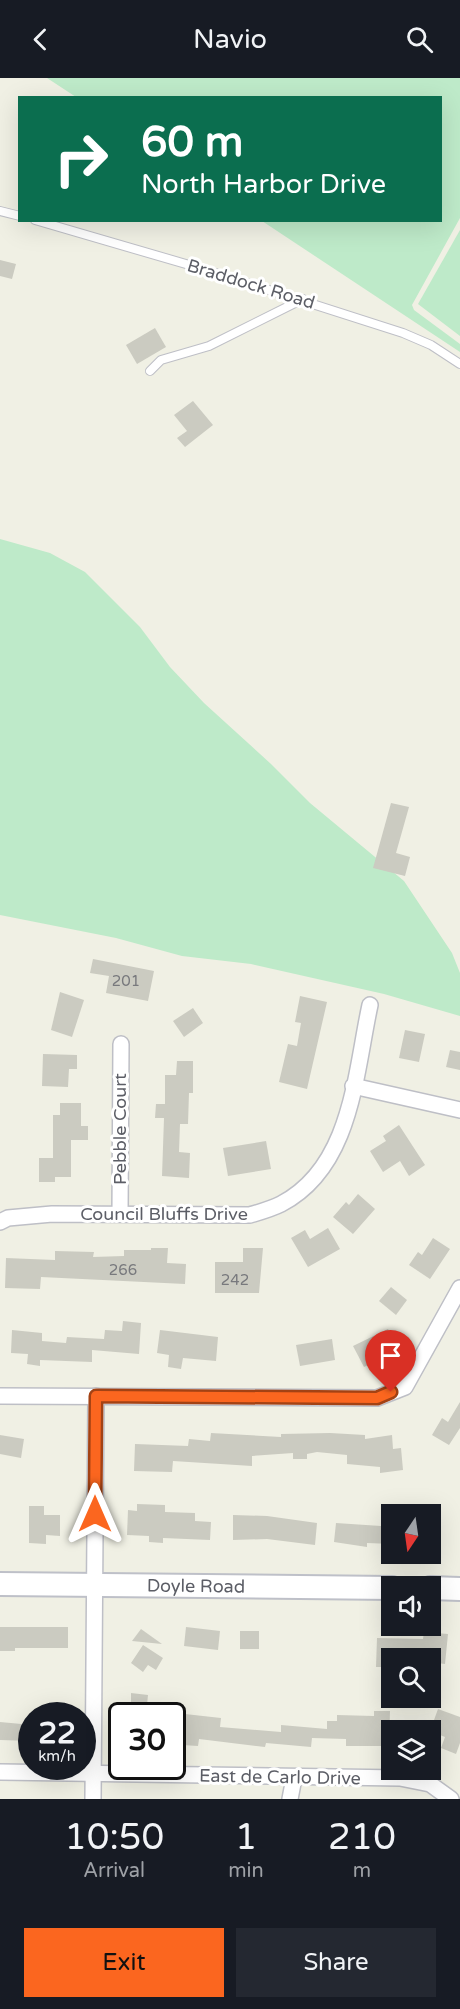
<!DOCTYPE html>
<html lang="en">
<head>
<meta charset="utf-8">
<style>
	body { margin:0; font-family:"Varela Round",sans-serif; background:#242831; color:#f1f3f6; height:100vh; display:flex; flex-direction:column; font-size:22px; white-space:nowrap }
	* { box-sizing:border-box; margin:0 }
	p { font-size:20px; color:#9ea1a6 }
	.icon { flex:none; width:33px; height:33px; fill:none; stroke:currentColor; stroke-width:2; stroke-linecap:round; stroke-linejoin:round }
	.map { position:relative; height:1721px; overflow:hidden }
	.drawer { display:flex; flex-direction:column; background:#171b24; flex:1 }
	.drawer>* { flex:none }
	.guide { position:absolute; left:18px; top:18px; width:424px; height:126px; border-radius:0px; box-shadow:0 6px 24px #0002; background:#0b6e4f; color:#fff; overflow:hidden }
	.needle { width:39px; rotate:193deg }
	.tools { position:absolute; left:381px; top:1426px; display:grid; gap:12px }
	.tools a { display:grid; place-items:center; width:60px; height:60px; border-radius:0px; background:#171b24; box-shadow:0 6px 24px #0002; font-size:30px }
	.speed { position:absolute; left:18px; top:1624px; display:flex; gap:12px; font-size:30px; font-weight:700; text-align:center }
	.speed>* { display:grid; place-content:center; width:78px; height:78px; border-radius:50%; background:#171b24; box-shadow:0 6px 24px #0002; line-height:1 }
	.speed small { font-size:15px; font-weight:400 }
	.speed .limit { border:3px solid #111; border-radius:9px; background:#fff; color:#111 }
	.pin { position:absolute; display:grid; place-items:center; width:51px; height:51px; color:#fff; margin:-62px -26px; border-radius:50% 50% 50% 0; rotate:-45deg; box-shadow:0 0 6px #0007 }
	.pin .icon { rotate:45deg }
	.me { position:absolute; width:66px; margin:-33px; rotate:0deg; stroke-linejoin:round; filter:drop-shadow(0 0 4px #0008) }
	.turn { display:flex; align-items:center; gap:21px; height:126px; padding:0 24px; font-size:27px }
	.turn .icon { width:78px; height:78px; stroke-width:2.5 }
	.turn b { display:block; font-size:42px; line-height:51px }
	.eta { display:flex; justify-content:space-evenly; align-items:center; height:102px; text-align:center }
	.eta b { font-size:36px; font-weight:600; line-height:42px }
	.cta { display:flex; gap:12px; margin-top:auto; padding:12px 24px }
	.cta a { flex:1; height:69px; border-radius:0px; background:#fb661f; color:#111; font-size:24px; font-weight:600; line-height:69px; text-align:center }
	.cta a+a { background:#242831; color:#f1f3f6 }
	header { display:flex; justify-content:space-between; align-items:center; height:78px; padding:0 24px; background:#171b24; font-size:27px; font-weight:600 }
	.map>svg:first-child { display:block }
</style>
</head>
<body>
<header><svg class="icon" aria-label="back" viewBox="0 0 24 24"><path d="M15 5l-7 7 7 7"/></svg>Navio<svg class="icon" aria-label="search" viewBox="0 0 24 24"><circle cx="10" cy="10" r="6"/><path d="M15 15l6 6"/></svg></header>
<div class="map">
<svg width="460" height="1721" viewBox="0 0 460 1721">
	<rect width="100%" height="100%" fill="#f0f0e4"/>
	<!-- green -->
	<g fill="#beeac9">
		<path d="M47,0H460V140L412,227L414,232L460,266V274L262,143L441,142V20L76,19Z"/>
		<path d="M460,152V258L418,226Z"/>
		<path d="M0,461L50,475L85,494L140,549L170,589L204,625L271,686L310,725L404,803L452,875L460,895V938L384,916L251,886L182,878L116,860L0,837Z"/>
	</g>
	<!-- building -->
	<g fill="#cbcbc1">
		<path d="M0,182L16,186L12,201L0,198Z"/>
		<path d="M155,250L166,269L137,286L126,267Z"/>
		<path d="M193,323L213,347L185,369L177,360L187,353L174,337Z"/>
		<path d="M391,725L409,729L396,775L410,779L405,798L373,790Z"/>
		<path d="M93,881L154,893L148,923L106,915L109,898L90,895Z"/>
		<path d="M60,914L84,922L72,959L51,952Z"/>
		<path d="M300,918L327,924L307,1011L279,1004L288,966L297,968L301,945L295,944Z"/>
		<path d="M193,930L203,945L184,959L173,943Z"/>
		<path d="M405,952L425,956L419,984L399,980Z"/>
		<path d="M450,972L460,974V992L446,989Z"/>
		<path d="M43,976L77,977V991H69L68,1009L42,1008Z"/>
		<path d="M177,983H193V1015H189L188,1046H180L179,1074L190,1075L189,1100L162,1098L164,1040H155L156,1026H165V997H176Z"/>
		<path d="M60,1025H81V1048H88V1062H71V1099H55V1104H39V1080H53V1037H60Z"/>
		<path d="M399,1047L425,1087L409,1098L400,1083L383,1094L370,1073L386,1063L383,1058Z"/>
		<path d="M266,1063L271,1091L228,1098L223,1070Z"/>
		<path d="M358,1116L375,1131L353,1156L333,1139L346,1124L349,1127Z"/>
		<path d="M328,1150L340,1171L308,1189L291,1160L305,1152L310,1161Z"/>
		<path d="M433,1160L450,1171L430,1201L409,1187L418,1174L422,1177Z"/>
		<path d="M151,1170H168L167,1185L186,1186L185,1206L41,1199L40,1211L5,1210L6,1180L55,1182V1173L94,1174L93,1179L124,1178V1172H151Z"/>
		<path d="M243,1170H263L259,1215H215V1184H243Z"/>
		<path d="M391,1209L407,1222L396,1237L379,1223Z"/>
		<path d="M123,1243L141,1245L139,1276L92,1272V1284L40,1282V1288L27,1286L28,1276L11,1275L12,1252L42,1255V1263L66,1265L67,1259L104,1261L105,1252L122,1253Z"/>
		<path d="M388,1251L395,1265L378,1274L381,1281L364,1289L353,1268Z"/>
		<path d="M160,1252L218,1259L216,1283L183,1280L181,1291L168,1289L169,1277L157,1275Z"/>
		<path d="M332,1261L335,1282L300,1288L296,1267Z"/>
		<path d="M460,1324V1350L449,1367L432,1357L442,1340L448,1344Z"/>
		<path d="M211,1355L281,1359V1356L330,1355L365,1357V1361L392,1357L393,1371L401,1370L403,1392L380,1395V1389L347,1386V1377L317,1374L307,1376V1381H293V1375L252,1378V1388L173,1383L172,1394L134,1393L135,1366L188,1368L189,1361L210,1363Z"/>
		<path d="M0,1357L24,1361L21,1380L0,1376Z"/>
		<path d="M137,1426L165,1427V1434L195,1435V1443L211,1444L210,1462L163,1460V1465L149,1464V1458L127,1457L128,1432L137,1433Z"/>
		<path d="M29,1428H44V1437H60V1458L46,1457V1466L29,1465Z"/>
		<path d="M233,1437L267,1438L317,1445L315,1467L267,1461L233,1462Z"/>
		<path d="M381,1439H392V1466L367,1465V1469L334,1464L336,1445L381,1448Z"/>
		<path d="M0,1549H68V1570H15V1573H0Z"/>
		<path d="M186,1549L220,1553L218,1572L184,1568Z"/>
		<path d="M141,1551L162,1566L132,1563Z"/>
		<rect x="240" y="1553" width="19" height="18"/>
		<path d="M424,1554L448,1556L445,1586L430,1584V1581H392V1589H376L377,1560L423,1561Z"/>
		<path d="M143,1567L163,1580L156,1592L148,1587L143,1594L131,1585Z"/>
		<path d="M131,1615L148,1617L146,1638H131Z"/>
		<path d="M438,1631L460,1639V1665L456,1676L441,1670L445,1659L430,1653Z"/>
		<path d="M374,1633H390L389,1668H346V1661L312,1660L311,1669L266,1665L265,1669L199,1661L198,1668L182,1667L185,1636L221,1640L220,1649L281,1654V1647L327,1651V1643H337V1637L374,1638Z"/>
		<path d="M0,1644L32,1647V1663L0,1662Z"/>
	</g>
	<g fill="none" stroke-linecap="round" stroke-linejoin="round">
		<!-- service casing -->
		<g stroke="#bebfc6" stroke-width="10">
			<g id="service">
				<path d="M0,133L20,138"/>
				<path d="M35,142L203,191L403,255L431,267L460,286"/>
				<path d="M150,293L161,282L209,268L303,221"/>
			</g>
		</g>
		<!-- minor casing -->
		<g stroke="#bebfc6" stroke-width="18">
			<g id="minor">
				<path d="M353,1008L460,1032"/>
				<path d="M120,1136L121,966"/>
				<path d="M0,1144L8,1140L52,1136L250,1137C260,1134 271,1131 281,1126C352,1089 355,996 370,927"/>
				<path d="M0,1318L377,1320L405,1309L460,1210"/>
				<path d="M0,1694L400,1700L430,1706L451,1721"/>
				<path d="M93,1721L96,1318"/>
				<path d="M290,1721L294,1700"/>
			</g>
		</g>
		<!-- secondary casing -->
		<g stroke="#bec0c8" stroke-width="26">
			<g id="secondary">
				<path id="s1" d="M0,1506L392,1510"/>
				<path d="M430,1510L460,1511"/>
			</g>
		</g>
		<!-- service -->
		<use href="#service" stroke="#fff" stroke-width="8"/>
		<!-- minor -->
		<use href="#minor" stroke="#fff" stroke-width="15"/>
		<!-- secondary -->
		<use href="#secondary" stroke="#fff" stroke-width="22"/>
	</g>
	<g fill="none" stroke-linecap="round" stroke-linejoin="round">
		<!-- route casing -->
		<g stroke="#a34214" stroke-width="15">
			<path id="route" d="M95,1436L96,1318L377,1320L391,1314"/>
		</g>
		<!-- route -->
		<use href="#route" stroke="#fb661f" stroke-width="10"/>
	</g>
	<g text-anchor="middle" stroke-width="6" stroke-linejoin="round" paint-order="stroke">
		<!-- number labels -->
		<g font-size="15" fill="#78797d">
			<text x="126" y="908">201</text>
			<text x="123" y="1197">266</text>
			<text x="235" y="1207">242</text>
		</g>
		<!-- street labels -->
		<g font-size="18" fill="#5c5e66" stroke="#fff">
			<text transform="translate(251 206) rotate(17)" y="6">Braddock Road</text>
			<text transform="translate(120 1051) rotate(-90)" y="6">Pebble Court</text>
			<text x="164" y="1142">Council Bluffs Drive</text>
			<text dy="6" stroke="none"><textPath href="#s1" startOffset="196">Doyle Road</textPath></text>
			<text transform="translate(280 1699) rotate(1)" y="6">East de Carlo Drive</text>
		</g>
	</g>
</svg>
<div class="tools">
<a><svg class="needle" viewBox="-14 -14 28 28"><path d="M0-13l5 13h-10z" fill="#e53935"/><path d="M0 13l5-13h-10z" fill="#9ea1a6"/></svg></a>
<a><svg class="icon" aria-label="sound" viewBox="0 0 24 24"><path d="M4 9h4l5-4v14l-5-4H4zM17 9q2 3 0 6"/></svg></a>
<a><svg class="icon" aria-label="search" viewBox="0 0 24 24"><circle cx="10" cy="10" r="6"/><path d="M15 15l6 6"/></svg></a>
<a><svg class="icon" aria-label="layers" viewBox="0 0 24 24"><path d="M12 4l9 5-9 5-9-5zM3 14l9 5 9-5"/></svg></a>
</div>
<div class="speed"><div>22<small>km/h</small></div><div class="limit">30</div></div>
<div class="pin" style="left:391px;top:1314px;background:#d93025"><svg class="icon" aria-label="arrive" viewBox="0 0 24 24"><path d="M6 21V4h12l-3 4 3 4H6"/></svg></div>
<svg class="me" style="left:95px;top:1436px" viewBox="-20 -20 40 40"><path d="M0-17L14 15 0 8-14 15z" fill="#fb661f" stroke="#fff" stroke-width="4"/></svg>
<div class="guide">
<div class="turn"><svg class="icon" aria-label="right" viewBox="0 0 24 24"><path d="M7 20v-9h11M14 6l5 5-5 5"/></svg><div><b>60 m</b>North Harbor Drive</div></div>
</div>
</div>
<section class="drawer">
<div class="eta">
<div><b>10:50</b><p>Arrival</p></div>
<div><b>1</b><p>min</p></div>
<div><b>210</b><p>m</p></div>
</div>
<div class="cta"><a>Exit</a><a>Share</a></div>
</section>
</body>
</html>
